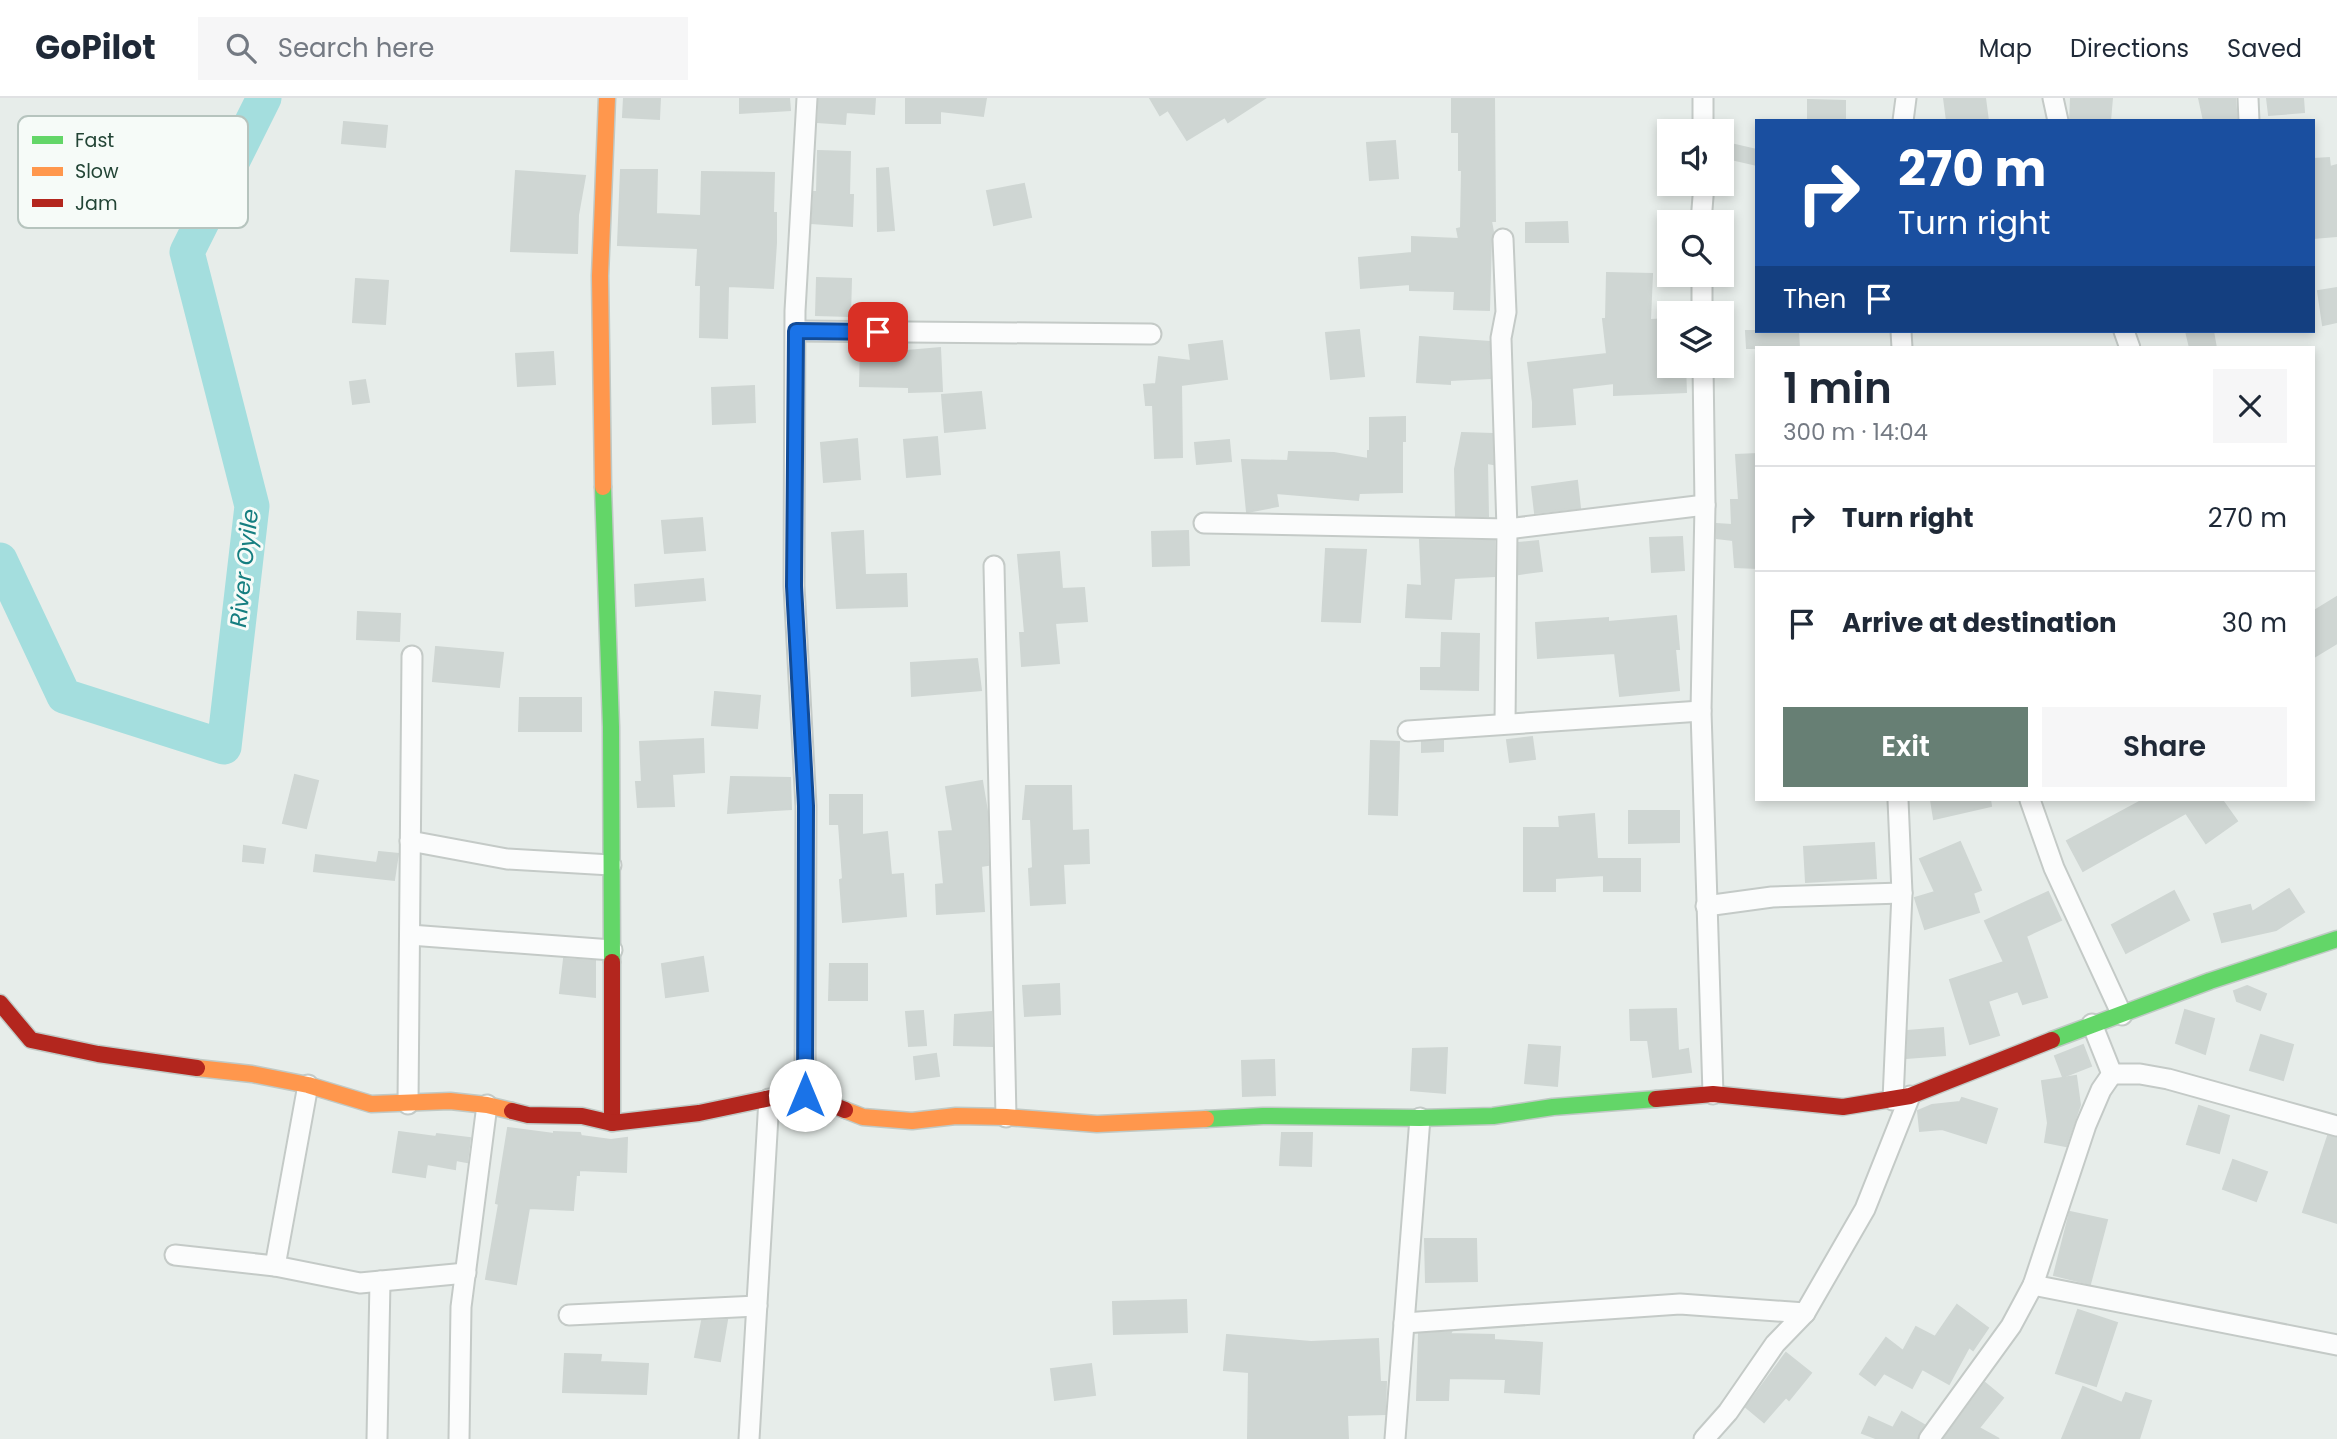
<!DOCTYPE html>
<html lang="en">
<head>
<meta charset="utf-8">
<style>
	body { margin:0; font-family:Poppins,sans-serif; background:#f6f6f7; color:#1f2937; height:100vh; display:flex; flex-direction:column; font-size:26px; white-space:nowrap }
	* { box-sizing:border-box; margin:0 }
	p { font-size:23px; color:#747a83 }
	.icon { flex:none; width:38px; height:38px; fill:none; stroke:currentColor; stroke-width:2; stroke-linecap:round; stroke-linejoin:round }
	.map { position:relative; flex:1; overflow:hidden }
	.details { position:absolute; left:1755px; top:248px; width:560px; height:455px; display:flex; flex-direction:column; background:#fff; border-radius:0px; box-shadow:0 4px 10px #0003 }
	.details>* { flex:none }
	.hud { position:absolute; left:1755px; top:21px; width:560px; height:214px; border-radius:0px; box-shadow:0 4px 10px #0003; background:#1a4fa0; color:#fff; overflow:hidden }
	.tools { position:absolute; left:1657px; top:21px; display:grid; gap:14px }
	.tools a { display:grid; place-items:center; width:77px; height:77px; border-radius:0px; background:#fff; box-shadow:0 4px 10px #0003; font-size:35px }
	.pin { position:absolute; display:grid; place-items:center; width:60px; height:60px; color:#fff; margin:-30px; border-radius:14px; box-shadow:0 4px 10px #0006 }
	.me { position:absolute; width:77px; margin:-38px; rotate:0deg; stroke-linejoin:round; filter:drop-shadow(0 0 5px #0008) }
	.turn { display:flex; align-items:center; gap:24px; height:147px; padding:0 28px; font-size:32px }
	.turn .icon { width:91px; height:91px; stroke-width:2.5 }
	.turn b { display:block; font-size:49px; line-height:60px }
	.then { display:flex; align-items:center; height:66px; padding:0 28px; background:#0003; gap:14px; font-size:26px }
	.round { display:grid; place-items:center; flex:none; width:74px; height:74px; border-radius:0px; background:#f6f6f7 }
	.head { display:flex; align-items:center; justify-content:space-between; height:119px; padding:0 28px }
	h1 { font-size:42px; font-weight:600; line-height:52px }
	.cta { display:flex; gap:14px; margin-top:auto; padding:14px 28px }
	.cta a { flex:1; height:80px; border-radius:0px; background:#677f74; color:#fff; font-size:28px; font-weight:600; line-height:80px; text-align:center }
	.cta a+a { background:#f6f6f7; color:#1f2937 }
	ul { padding:0; list-style:none }
	li { display:flex; align-items:center; gap:21px; height:105px; padding:0 28px; border-top:2px solid #e0e1e3 }
	li div { flex:1 }
	li b { display:block; font-size:26px }
	li em { font-style:normal }
	header { display:flex; align-items:center; gap:42px; box-sizing:border-box; height:98px; padding:0 35px; background:#fff; border-bottom:2px solid #e0e1e3 }
	header strong { font-size:33px }
	nav { display:flex; gap:38px; margin-inline-start:auto; font-size:24px }
	.search { width:490px; height:63px; background:#f6f6f7; display:flex; align-items:center; gap:18px; box-sizing:border-box; padding:0 24px; border-radius:0px; color:#747a83; font-size:26px }
	.map>svg:first-child { display:block }
</style>
</head>
<body>
<header>
<strong>GoPilot</strong>
<div class="search"><svg class="icon" aria-label="search" viewBox="0 0 24 24"><circle cx="10" cy="10" r="6"/><path d="M15 15l6 6"/></svg>Search here</div>
<nav><a>Map</a><a>Directions</a><a>Saved</a></nav>
</header>
<div class="map">
<svg width="2337" height="1341" viewBox="0 0 2337 1341">
	<rect width="100%" height="100%" fill="#e7edea"/>
	<g fill="none" stroke-linecap="round" stroke-linejoin="round">
		<!-- river -->
		<path stroke="#a4dede" stroke-width="35" d="M0,462L64,598L224,649L252,408L187,154L264,0"/>
	</g>
	<!-- building -->
	<g fill="#cfd6d3" stroke="#cfd6d3" stroke-width="2">
		<path d="M624,0H660L659,21L623,19Z"/>
		<path d="M740,0H789L790,12L740,15Z"/>
		<path d="M819,0H875L874,16L846,14L845,26L818,24Z"/>
		<path d="M906,0H986L983,18L940,13V25H906Z"/>
		<path d="M1150,0H1265L1228,24L1225,19L1187,42L1168,12L1160,17Z"/>
		<path d="M1452,0H1494L1495,123H1491L1493,134L1491,142L1489,212L1454,211L1455,193L1410,192V186L1361,190L1359,160L1412,155V139L1459,141L1457,131L1461,130L1462,72H1459V34H1452Z"/>
		<path d="M1944,0H1985L1988,23H1947Z"/>
		<path d="M2071,0H2112L2110,23H2070Z"/>
		<path d="M2199,0H2235L2237,23H2204Z"/>
		<path d="M2267,0H2303L2304,14L2269,17Z"/>
		<path d="M1808,2L1845,3V23H1808Z"/>
		<path d="M344,24L387,28L385,49L342,45Z"/>
		<path d="M1395,43L1398,80L1370,82L1367,45Z"/>
		<path d="M1722,44L1757,52V67L1722,59Z"/>
		<path d="M818,53L850,54L849,97H853L852,128L812,125L814,94H817Z"/>
		<path d="M2329,60L2330,69L2337,67V138L2314,140V61Z"/>
		<path d="M888,70L894,132L878,133L877,71Z"/>
		<path d="M621,72H657L656,116L701,118L702,74L774,75L773,115H776V145L773,190L728,188L727,240L700,239L701,187H696L698,150L618,147Z"/>
		<path d="M516,73L585,78L578,117L577,155L511,153Z"/>
		<path d="M1024,86L1031,119L994,127L987,93Z"/>
		<path d="M1567,124L1568,144H1526V125Z"/>
		<path d="M1607,175L1652,176L1650,222L1670,221V268H1685L1686,294L1614,297V285L1572,290L1575,326L1533,329V304L1528,265L1607,256L1603,221H1606Z"/>
		<path d="M817,180L851,181L850,218L816,217Z"/>
		<path d="M356,181L388,183L385,226L353,224Z"/>
		<path d="M2337,190V224L2323,227L2318,193Z"/>
		<path d="M1359,232L1364,278L1331,281L1326,235Z"/>
		<path d="M1746,233H1798L1799,250H1747Z"/>
		<path d="M2186,233H2213L2216,250H2190Z"/>
		<path d="M1420,239L1489,244L1490,280L1450,282V286L1417,284Z"/>
		<path d="M1222,243L1227,281L1181,287L1182,359L1155,360L1153,307H1146L1144,287L1156,286L1159,259L1191,263L1189,247Z"/>
		<path d="M861,250L895,251V254L940,250L942,293L909,294V289L860,288Z"/>
		<path d="M553,254L555,286L518,288L516,256Z"/>
		<path d="M365,282L369,304L353,306L350,284Z"/>
		<path d="M754,288L755,324L713,326L712,290Z"/>
		<path d="M981,294L985,330L945,334L942,297Z"/>
		<path d="M1405,319V343H1402V394L1359,395L1358,402L1276,395L1278,408L1247,414L1242,362L1288,363L1289,354L1334,355L1368,361V353H1370V320Z"/>
		<path d="M1462,335L1492,336L1493,366L1487,365L1488,418H1456L1455,371Z"/>
		<path d="M937,339L940,376L907,379L904,342Z"/>
		<path d="M857,341L860,381L824,384L821,345Z"/>
		<path d="M1229,342L1231,363L1197,366L1195,345Z"/>
		<path d="M1757,356V470L1735,469L1733,442L1717,440V426L1732,427L1731,402H1739L1736,357Z"/>
		<path d="M1577,383L1580,410L1535,415L1532,389Z"/>
		<path d="M702,420L705,452L665,455L662,423Z"/>
		<path d="M863,433L865,477L906,476L907,508L837,510L832,435Z"/>
		<path d="M1188,433L1189,467L1153,468L1152,434Z"/>
		<path d="M1682,439L1684,472L1652,474L1650,440Z"/>
		<path d="M1420,442L1494,443V478L1454,480L1451,521L1406,519L1408,487L1422,488Z"/>
		<path d="M1538,443L1542,473L1519,476V445Z"/>
		<path d="M1326,451L1366,452L1360,524L1322,523Z"/>
		<path d="M1059,454L1062,491L1084,490L1087,523L1055,525L1059,565L1022,568L1020,535H1025L1018,457Z"/>
		<path d="M703,481L705,502L636,508L635,487Z"/>
		<path d="M2337,499V545L2314,559V513Z"/>
		<path d="M358,514L400,516L399,543L357,541Z"/>
		<path d="M1676,518L1679,551H1675L1679,592L1620,598L1615,555L1538,560L1536,525L1608,520V524Z"/>
		<path d="M1442,535L1479,536L1478,592L1421,591V570H1441Z"/>
		<path d="M436,549L503,555L499,589L433,583Z"/>
		<path d="M977,561L981,592L912,598L911,565Z"/>
		<path d="M715,594L760,598L757,630L712,627Z"/>
		<path d="M520,600H581V633H519Z"/>
		<path d="M1532,639L1535,661L1510,664L1507,642Z"/>
		<path d="M703,641L704,674L672,676L674,708L638,709L636,684H642L640,644Z"/>
		<path d="M1371,643L1399,644L1397,717L1369,716Z"/>
		<path d="M1443,643V653L1422,654V644Z"/>
		<path d="M295,677L318,683L306,730L283,725Z"/>
		<path d="M731,679L790,680L791,711L728,715Z"/>
		<path d="M982,683L987,713L988,767L981,768L984,813L937,816L936,787L944,786L939,734L953,733L946,689Z"/>
		<path d="M1026,688H1071L1072,733L1088,732L1089,765L1063,766L1065,805L1031,807L1029,771L1033,770L1031,721H1023Z"/>
		<path d="M830,697H862V737L887,734L891,777L903,776L906,818L843,824L840,782L843,781L839,726H830Z"/>
		<path d="M1931,702H1990L1991,708L1934,721Z"/>
		<path d="M2143,702H2222L2237,723L2206,745L2186,715L2083,773L2067,743Z"/>
		<path d="M1629,713H1679V744L1629,745Z"/>
		<path d="M1594,716L1597,761H1640V793H1604V777L1555,780V793H1524V730H1560L1559,719Z"/>
		<path d="M1960,744L1981,792L1973,795L1979,814L1925,831L1915,800L1935,794L1920,761Z"/>
		<path d="M1874,745L1876,780L1806,784L1804,749Z"/>
		<path d="M244,748L265,751L263,765L243,763Z"/>
		<path d="M379,754L398,756L394,782L314,773L316,757L377,765Z"/>
		<path d="M2289,791L2304,814L2276,832L2222,844L2214,816L2250,807L2252,814Z"/>
		<path d="M2174,793L2189,822L2126,855L2112,827Z"/>
		<path d="M2048,794L2061,822L2026,838L2047,899L2023,906L2018,893L1988,903L1999,937L1970,946L1950,882L2004,864L1985,823Z"/>
		<path d="M703,859L708,893L666,899L662,866Z"/>
		<path d="M564,861L595,863V899L560,895Z"/>
		<path d="M830,866H867V902H829Z"/>
		<path d="M1059,886L1060,916L1025,918L1023,888Z"/>
		<path d="M2247,888L2266,896L2260,912L2237,903L2234,893Z"/>
		<path d="M1676,911L1678,953L1688,951L1691,974L1653,979L1648,942H1631L1630,912Z"/>
		<path d="M2185,912L2214,921L2205,956L2176,945Z"/>
		<path d="M923,913L926,947L909,948L906,914Z"/>
		<path d="M991,914L992,948L954,947L955,917Z"/>
		<path d="M1943,930L1945,957L1907,960L1908,933Z"/>
		<path d="M2261,937L2293,947L2283,982L2250,972Z"/>
		<path d="M1529,947L1560,949L1557,988L1525,985Z"/>
		<path d="M2083,947L2091,968L2063,979L2055,958Z"/>
		<path d="M1447,950L1445,995L1411,992L1413,951Z"/>
		<path d="M936,956L939,978L916,981L914,959Z"/>
		<path d="M1274,962L1275,997L1243,998L1242,963Z"/>
		<path d="M2076,978L2080,1007L2066,1048L2045,1044L2048,1025L2042,983Z"/>
		<path d="M1962,1000L1997,1011L1986,1045L1942,1031L1920,1033L1918,1013L1932,1007L1960,1004Z"/>
		<path d="M2199,1008L2229,1018L2219,1055L2187,1046Z"/>
		<path d="M508,1030L554,1036V1034L580,1035L581,1038L611,1042L627,1040L626,1074L579,1072V1077H576L573,1112L529,1110L516,1186L486,1181L499,1106L496,1105Z"/>
		<path d="M399,1034L436,1039L437,1036L470,1040L467,1064L456,1062L455,1071L427,1066L425,1079L393,1074Z"/>
		<path d="M1282,1035H1312L1311,1068L1280,1067Z"/>
		<path d="M2328,1038L2337,1040V1125L2303,1114Z"/>
		<path d="M2233,1062L2267,1074L2256,1103L2223,1091Z"/>
		<path d="M2070,1114L2107,1122L2090,1186L2054,1177Z"/>
		<path d="M1425,1141H1476L1477,1183L1426,1184Z"/>
		<path d="M1186,1202L1187,1234L1114,1236L1113,1204Z"/>
		<path d="M1957,1207L1988,1230L1973,1252L1969,1249L1949,1286L1922,1271L1912,1290L1884,1275L1875,1287L1860,1276L1886,1240L1903,1253L1916,1229L1935,1239Z"/>
		<path d="M2078,1212L2117,1225L2096,1288L2056,1275Z"/>
		<path d="M727,1222L720,1263L695,1259L702,1223Z"/>
		<path d="M1451,1234L1450,1236L1494,1237V1242L1542,1245L1539,1296L1505,1294L1506,1281L1449,1280L1448,1302H1417L1419,1236Z"/>
		<path d="M1227,1237L1311,1244L1378,1241L1380,1284H1386L1385,1316L1347,1317L1348,1341H1248L1249,1274L1224,1272Z"/>
		<path d="M1786,1255L1811,1275L1789,1302L1786,1299L1764,1324L1746,1309Z"/>
		<path d="M565,1256L601,1257L600,1264L648,1266L646,1296L563,1294Z"/>
		<path d="M1091,1266L1095,1297L1055,1302L1051,1271Z"/>
		<path d="M1985,1285L2003,1300L1979,1330L1999,1341H1944Z"/>
		<path d="M2083,1289L2122,1305L2126,1295L2151,1303L2139,1341H2062Z"/>
		<path d="M1902,1314L1924,1327L1917,1341H1878L1862,1335L1869,1319L1893,1330Z"/>
	</g>
	<g fill="none" stroke-linecap="round" stroke-linejoin="round">
		<!-- street casing -->
		<g stroke="#c4cac7" stroke-width="23">
			<g id="street">
				<path d="M1703,0V33"/>
				<path d="M2053,0L2058,23"/>
				<path d="M2248,0L2249,23"/>
				<path d="M1903,23L1906,0"/>
				<path d="M1701,124L1704,86"/>
				<path d="M1503,141L1506,214L1501,240L1507,431L1505,625"/>
				<path d="M1702,177V215"/>
				<path d="M796,233L1151,236"/>
				<path d="M1901,233L1902,250"/>
				<path d="M2124,233L2130,250"/>
				<path d="M1703,268L1705,407L1701,613L1713,996"/>
				<path d="M1204,425L1507,431L1705,407"/>
				<path d="M994,468L1006,1019"/>
				<path d="M1408,633L1701,613"/>
				<path d="M2030,702L2054,770L2122,917"/>
				<path d="M410,743L507,761L611,767"/>
				<path d="M1706,808L1772,799L1902,795"/>
				<path d="M410,837L612,852"/>
				<path d="M2092,926L2112,976"/>
				<path d="M2112,976H2140L2168,981L2337,1028"/>
				<path d="M805,997L806,708L794,488L795,213L807,0"/>
				<path d="M1893,1002L1902,795L1898,702"/>
				<path d="M408,1006L412,558"/>
				<path d="M175,1157L275,1168L360,1185L466,1175"/>
				<path d="M275,1168L308,987"/>
				<path d="M2033,1187L2337,1247"/>
				<path d="M569,1217L757,1208"/>
				<path d="M1404,1225L1680,1206L1805,1215"/>
				<path d="M377,1341L380,1183"/>
				<path d="M459,1341L461,1209L487,1007"/>
				<path d="M749,1341L769,1001"/>
				<path d="M1395,1341L1420,1020"/>
				<path d="M1704,1341L1728,1314L1775,1246L1805,1215L1865,1111L1910,998"/>
				<path d="M1929,1341L2011,1228L2033,1187L2086,1027L2101,992L2112,976"/>
			</g>
		</g>
		<!-- fast casing -->
		<g stroke="#c0c9c5" stroke-width="19">
			<g id="fast">
				<path d="M603,389L611,629L612,864"/>
				<path d="M2052,942L2210,883L2337,841"/>
				<path d="M1206,1021L1263,1018L1420,1020L1493,1018L1553,1009L1656,1001"/>
			</g>
		</g>
		<!-- slow casing -->
		<g stroke="#c0c9c5" stroke-width="19">
			<g id="slow">
				<path d="M603,389L600,178L607,0"/>
				<path d="M197,970L252,976L308,987L371,1006L450,1003L487,1007L512,1013"/>
				<path d="M845,1012L863,1019L912,1023L956,1018L1006,1019L1097,1026L1206,1021"/>
			</g>
		</g>
		<!-- jam casing -->
		<g stroke="#c0c9c5" stroke-width="19">
			<g id="jam">
				<path d="M612,864V1025"/>
				<path d="M0,905L31,942L98,956L197,970"/>
				<path d="M1656,1001L1713,996L1843,1009L1910,998L2052,942"/>
				<path d="M512,1013L528,1017L582,1018L612,1025L699,1015L794,995L812,999L845,1012"/>
			</g>
		</g>
		<!-- street -->
		<use href="#street" stroke="#fbfcfc" stroke-width="19"/>
		<!-- fast -->
		<use href="#fast" stroke="#63d668" stroke-width="16"/>
		<!-- slow -->
		<use href="#slow" stroke="#ff974d" stroke-width="16"/>
		<!-- jam -->
		<use href="#jam" stroke="#b3261e" stroke-width="16"/>
	</g>
	<g fill="none" stroke-linecap="round" stroke-linejoin="round">
		<!-- route casing -->
		<g stroke="#114b97" stroke-width="18">
			<path id="route" d="M805,997L806,708L794,488L796,233L878,234"/>
		</g>
		<!-- route -->
		<use href="#route" stroke="#1a73e8" stroke-width="12"/>
	</g>
	<g text-anchor="middle" stroke-width="6" stroke-linejoin="round" paint-order="stroke">
		<!-- water labels -->
		<g font-size="23" font-style="italic" fill="#157e80" stroke="#f6fbf8">
			<text transform="translate(244 470) rotate(-84)" y="8">River Oyile</text>
		</g>
	</g>
	<!-- legend -->
	<rect x="18" y="18" width="230" height="112" rx="10" fill="#f6fbf8" stroke="#b6c4be" stroke-width="2"/>
	<rect x="32" y="38" width="31" height="8" fill="#63d668"/>
	<rect x="32" y="69" width="31" height="9" fill="#ff974d"/>
	<rect x="32" y="101" width="31" height="8" fill="#b3261e"/>
	<g font-size="19" fill="#224435">
		<text x="75" y="49">Fast</text>
		<text x="75" y="80">Slow</text>
		<text x="75" y="112">Jam</text>
	</g>
</svg>
<div class="tools">
<a><svg class="icon" aria-label="sound" viewBox="0 0 24 24"><path d="M4 9h4l5-4v14l-5-4H4zM17 9q2 3 0 6"/></svg></a>
<a><svg class="icon" aria-label="search" viewBox="0 0 24 24"><circle cx="10" cy="10" r="6"/><path d="M15 15l6 6"/></svg></a>
<a><svg class="icon" aria-label="layers" viewBox="0 0 24 24"><path d="M12 4l9 5-9 5-9-5zM3 14l9 5 9-5"/></svg></a>
</div>
<div class="pin" style="left:878px;top:234px;background:#d93025"><svg class="icon" aria-label="arrive" viewBox="0 0 24 24"><path d="M6 21V4h12l-3 4 3 4H6"/></svg></div>
<svg class="me" style="left:805px;top:997px" viewBox="-20 -20 40 40"><circle r="19" fill="#fff"/><path d="M0-13L10 11 0 6-10 11z" fill="#1a73e8"/></svg>
<div class="hud">
<div class="turn"><svg class="icon" aria-label="right" viewBox="0 0 24 24"><path d="M7 20v-9h11M14 6l5 5-5 5"/></svg><div><b>270 m</b>Turn right</div></div>
<div class="then">Then<svg class="icon" aria-label="arrive" viewBox="0 0 24 24"><path d="M6 21V4h12l-3 4 3 4H6"/></svg></div>
</div>
<section class="details">
<div class="head"><div><h1>1 min</h1><p>300 m · 14:04</p></div><a class="round"><svg class="icon" aria-label="close" viewBox="0 0 24 24"><path d="M6 6l12 12M18 6L6 18"/></svg></a></div>
<ul>
<li><svg class="icon" aria-label="right" viewBox="0 0 24 24"><path d="M7 20v-9h11M14 6l5 5-5 5"/></svg><div><b>Turn right</b></div><em>270 m</em></li>
<li><svg class="icon" aria-label="arrive" viewBox="0 0 24 24"><path d="M6 21V4h12l-3 4 3 4H6"/></svg><div><b>Arrive at destination</b></div><em>30 m</em></li>
</ul>
<div class="cta"><a>Exit</a><a>Share</a></div>
</section>
</div>
</body>
</html>
